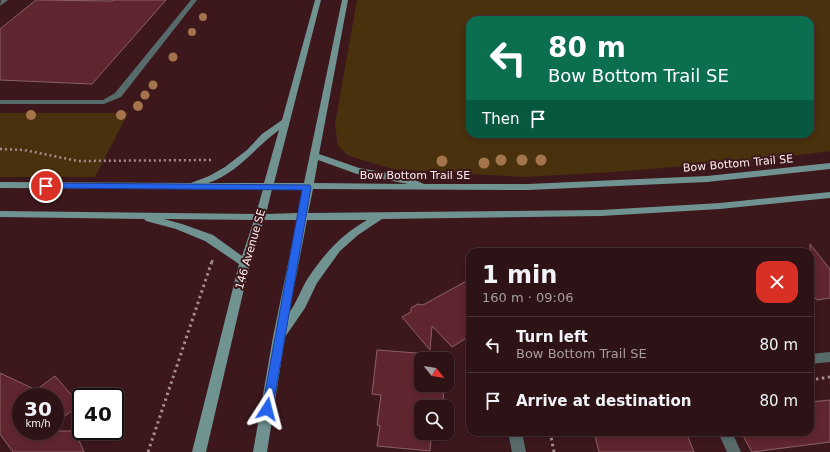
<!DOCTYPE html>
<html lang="en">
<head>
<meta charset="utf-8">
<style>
	body { margin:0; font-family:"DejaVu Sans",sans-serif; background:#392023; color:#f1f3f6; height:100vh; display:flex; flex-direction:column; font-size:15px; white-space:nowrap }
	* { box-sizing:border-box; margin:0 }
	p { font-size:13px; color:#a79ea1 }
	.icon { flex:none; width:22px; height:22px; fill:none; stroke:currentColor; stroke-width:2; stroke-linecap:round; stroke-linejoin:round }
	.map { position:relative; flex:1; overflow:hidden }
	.details { position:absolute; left:466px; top:248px; width:348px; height:188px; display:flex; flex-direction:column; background:#2d1216; border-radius:12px; box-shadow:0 2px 6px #0003,0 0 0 1px #483235 }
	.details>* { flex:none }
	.top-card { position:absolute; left:466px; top:16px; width:348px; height:122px; border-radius:12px; box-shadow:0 2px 6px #0003,0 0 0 1px #483235; background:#0b6e4f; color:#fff; overflow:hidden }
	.needle { width:26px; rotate:120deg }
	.fabs { position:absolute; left:414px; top:352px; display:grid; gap:8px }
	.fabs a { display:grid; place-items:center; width:40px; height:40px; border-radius:8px; background:#2d1216; box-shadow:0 2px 6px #0003,0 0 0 1px #483235; font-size:20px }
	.speed { position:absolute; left:12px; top:388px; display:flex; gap:8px; font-size:20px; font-weight:700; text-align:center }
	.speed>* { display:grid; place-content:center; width:52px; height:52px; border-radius:50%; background:#2d1216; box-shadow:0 2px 6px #0003,0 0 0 1px #483235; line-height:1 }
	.speed small { font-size:10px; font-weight:400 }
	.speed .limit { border:2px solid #111; border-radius:6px; background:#fff; color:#111 }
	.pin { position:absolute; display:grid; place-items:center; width:34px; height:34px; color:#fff; margin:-17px; border:2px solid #fff; border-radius:50%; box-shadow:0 1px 4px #0007 }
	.me { position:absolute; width:44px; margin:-22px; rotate:9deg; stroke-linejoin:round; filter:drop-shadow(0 0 3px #0008) }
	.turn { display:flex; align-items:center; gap:14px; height:84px; padding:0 16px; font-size:18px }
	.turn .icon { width:52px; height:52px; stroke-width:2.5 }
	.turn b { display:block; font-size:28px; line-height:34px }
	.then { display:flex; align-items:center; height:38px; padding:0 16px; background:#0003; gap:8px; font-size:15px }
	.round { display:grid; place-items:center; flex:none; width:42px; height:42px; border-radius:12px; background:#392023 }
	.overview { display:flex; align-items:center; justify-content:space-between; height:68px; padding:0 16px }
	h1 { font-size:24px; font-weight:600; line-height:30px }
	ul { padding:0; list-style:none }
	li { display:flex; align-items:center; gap:12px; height:56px; padding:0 16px; border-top:1px solid #483235 }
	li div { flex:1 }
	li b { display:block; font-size:15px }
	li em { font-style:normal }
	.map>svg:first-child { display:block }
</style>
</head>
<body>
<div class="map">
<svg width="830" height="452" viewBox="0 0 830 452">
	<rect width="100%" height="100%" fill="#3c181d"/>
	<!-- green -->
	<g fill="#4a310d" fill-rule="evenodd">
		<path d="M357,0H830V151L760,160L614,172L524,177L393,169L349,156L338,146L335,124ZM470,20H810V134H470Z"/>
		<path d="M0,113H128L95,177H0Z"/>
	</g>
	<!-- building -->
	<g fill="#60262f" stroke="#8c6165">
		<path d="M36,0L112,1L113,0H166L92,84L0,80V29Z"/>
		<path d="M810,244L830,269V298L817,300L810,291Z"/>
		<path d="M470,279V336L452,347L432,326L430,350L402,317L411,312V308L418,304L423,305Z"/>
		<path d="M377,350L430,354V359H421V385H444L443,407H421V433H441V439H431L430,451L377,446L380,426L377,425L381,395L372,394Z"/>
		<path d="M0,373L36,390L55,376L80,405L55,423V397H21V431H75L84,452H13L0,434Z"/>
		<path d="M830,400V442L752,452L741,432H810V402Z"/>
		<path d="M594,432H686L694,452H599Z"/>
	</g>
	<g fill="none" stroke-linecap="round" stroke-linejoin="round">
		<!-- path-far1 -->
		<g stroke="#a58c8f" stroke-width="2.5" stroke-dasharray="2 3" stroke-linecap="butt">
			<path d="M0,149L24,150L78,161L212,160"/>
			<path d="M212,262L213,259"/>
		</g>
		<!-- path -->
		<g stroke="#a58c8f" stroke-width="3" stroke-dasharray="2.5 3.5" stroke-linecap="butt">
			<path d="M810,380L830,377"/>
			<path d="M550,432L554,452"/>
			<path d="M148,452L212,261"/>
		</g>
		<!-- lane -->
		<path fill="#566b6a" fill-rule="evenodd" d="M718,432H732L741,452H727Z"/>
		<!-- street -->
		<g fill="#566b6a" fill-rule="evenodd">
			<path d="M1,0H8L0,6Z"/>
			<path d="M191,0H197L121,97L104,104H0V100H103L115,93Z"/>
			<path d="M830,352V362L810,364V354Z"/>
			<path d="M508,432H522L526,452H512Z"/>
		</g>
		<!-- secondary -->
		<path fill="#709392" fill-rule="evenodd" d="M315,0H321L274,183H304L342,0H348L319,154L359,168L406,176L424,184H528L707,176L830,163V169L707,182L528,190L313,189L308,213L601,210L720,203L830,192V198L720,209L601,216L382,219L358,235L340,251L317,283L305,308L285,337L267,452H253L273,337L297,220H264L250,263L206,452H192L239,264L205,241L176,229L146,221L144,219L0,217V211L256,214L263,189L0,188V182L191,183L209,176L225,167L247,150L262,134L282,120ZM279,130L264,183H208C239,172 254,148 279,130ZM318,160L357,174L408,184L314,183ZM272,189H303L298,213L266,214ZM164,219L254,220L242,256L213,235L182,224ZM307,220H367C341,235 325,253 308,278C301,289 297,302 289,313Z"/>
	</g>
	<!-- trees -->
	<g fill="#a4744d">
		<circle cx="203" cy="17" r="4"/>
		<circle cx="192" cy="32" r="4"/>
		<circle cx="173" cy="57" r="4.5"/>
		<circle cx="153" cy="85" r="4.5"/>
		<circle cx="145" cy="95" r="4.5"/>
		<circle cx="138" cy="106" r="5"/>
		<circle cx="31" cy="115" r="5"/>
		<circle cx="121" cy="115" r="5"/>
		<circle cx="501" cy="160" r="5.5"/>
		<circle cx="522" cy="160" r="5.5"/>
		<circle cx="541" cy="160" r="5.5"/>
		<circle cx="442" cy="161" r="5.5"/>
		<circle cx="484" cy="163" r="5.5"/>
	</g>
	<!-- route -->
	<path fill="#2563eb" stroke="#184099" d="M46,183L310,185L311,187L272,412L267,414L263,412L262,409L302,190L43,188L42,186L43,184Z"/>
	<g text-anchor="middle" stroke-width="4" stroke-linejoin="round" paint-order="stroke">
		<!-- street labels -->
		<g font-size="11" fill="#ffeff0" stroke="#3c181d">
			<text transform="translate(738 163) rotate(-5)" y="4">Bow Bottom Trail SE</text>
			<text x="415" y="179">Bow Bottom Trail SE</text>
			<text transform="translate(250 249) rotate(-74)" y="4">146 Avenue SE</text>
		</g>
	</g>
</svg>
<div class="fabs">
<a><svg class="needle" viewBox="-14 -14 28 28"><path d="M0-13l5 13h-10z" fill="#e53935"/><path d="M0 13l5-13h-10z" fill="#a79ea1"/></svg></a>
<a><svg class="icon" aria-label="search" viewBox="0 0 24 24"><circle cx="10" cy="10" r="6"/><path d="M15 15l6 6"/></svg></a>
</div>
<div class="speed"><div>30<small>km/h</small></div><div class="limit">40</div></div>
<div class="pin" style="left:46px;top:186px;background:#d93025"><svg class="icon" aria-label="arrive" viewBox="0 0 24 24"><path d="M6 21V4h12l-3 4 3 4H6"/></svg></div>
<svg class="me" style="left:267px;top:409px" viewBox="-20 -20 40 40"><path d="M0-17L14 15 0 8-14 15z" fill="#2563eb" stroke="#fff" stroke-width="4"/></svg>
<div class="top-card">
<div class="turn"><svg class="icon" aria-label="left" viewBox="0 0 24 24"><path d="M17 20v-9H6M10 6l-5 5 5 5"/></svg><div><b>80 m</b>Bow Bottom Trail SE</div></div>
<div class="then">Then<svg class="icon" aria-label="arrive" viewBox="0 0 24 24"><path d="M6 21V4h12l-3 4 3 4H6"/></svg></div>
</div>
<section class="details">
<div class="overview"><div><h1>1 min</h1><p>160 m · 09:06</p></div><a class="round" style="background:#d93025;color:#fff"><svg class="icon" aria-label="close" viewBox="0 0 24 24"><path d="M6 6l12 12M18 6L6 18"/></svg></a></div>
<ul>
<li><svg class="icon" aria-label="left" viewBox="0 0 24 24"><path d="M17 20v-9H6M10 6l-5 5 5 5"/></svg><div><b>Turn left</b><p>Bow Bottom Trail SE</p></div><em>80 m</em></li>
<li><svg class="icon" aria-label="arrive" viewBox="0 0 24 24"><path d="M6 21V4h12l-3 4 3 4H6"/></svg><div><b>Arrive at destination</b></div><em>80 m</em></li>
</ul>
</section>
</div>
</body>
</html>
